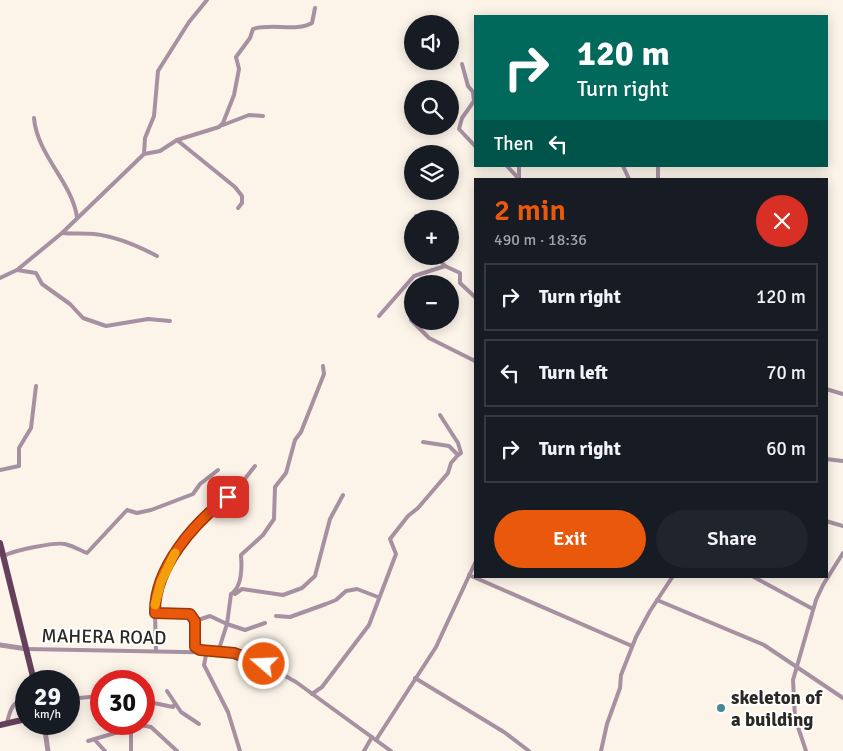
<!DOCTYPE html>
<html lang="en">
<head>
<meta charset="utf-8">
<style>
	body { margin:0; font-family:Signika,sans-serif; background:#20242c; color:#f1f3f6; height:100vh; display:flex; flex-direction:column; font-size:19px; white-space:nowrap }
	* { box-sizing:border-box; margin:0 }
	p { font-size:16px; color:#9ea1a6 }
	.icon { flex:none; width:28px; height:28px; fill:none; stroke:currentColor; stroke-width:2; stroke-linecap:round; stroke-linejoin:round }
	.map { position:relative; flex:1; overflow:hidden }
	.side { position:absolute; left:474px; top:178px; width:354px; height:400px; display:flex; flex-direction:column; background:#171b24; border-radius:0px; box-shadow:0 2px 12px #0003 }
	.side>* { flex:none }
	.banner { position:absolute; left:474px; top:15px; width:354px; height:152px; border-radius:0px; box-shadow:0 2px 12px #0003; background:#00695c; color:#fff; overflow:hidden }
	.tools { position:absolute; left:404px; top:15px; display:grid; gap:10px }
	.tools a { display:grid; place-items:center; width:55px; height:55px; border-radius:50%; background:#171b24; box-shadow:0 2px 12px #0003; font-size:25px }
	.speed { position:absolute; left:15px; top:670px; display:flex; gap:10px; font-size:25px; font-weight:700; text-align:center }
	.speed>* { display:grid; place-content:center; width:65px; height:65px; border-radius:50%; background:#171b24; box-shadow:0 2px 12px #0003; line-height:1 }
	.speed small { font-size:12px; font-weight:400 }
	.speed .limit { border:8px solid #d22; background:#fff; color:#111 }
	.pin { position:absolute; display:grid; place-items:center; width:42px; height:42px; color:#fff; margin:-21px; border-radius:10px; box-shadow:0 2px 8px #0006 }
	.me { position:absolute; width:55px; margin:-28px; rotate:289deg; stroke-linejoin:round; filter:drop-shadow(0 0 4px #0008) }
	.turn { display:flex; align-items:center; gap:18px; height:105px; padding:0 20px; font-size:22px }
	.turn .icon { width:65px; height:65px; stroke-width:2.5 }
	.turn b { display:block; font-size:35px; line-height:42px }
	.then { display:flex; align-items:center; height:48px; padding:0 20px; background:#0003; gap:10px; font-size:19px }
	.round { display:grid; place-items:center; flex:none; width:52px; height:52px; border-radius:26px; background:#20242c }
	.summary { display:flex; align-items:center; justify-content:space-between; height:85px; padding:0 20px }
	h1 { font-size:30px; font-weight:600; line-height:38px; color:#ea580c }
	.primary-button { display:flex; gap:10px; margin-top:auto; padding:10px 20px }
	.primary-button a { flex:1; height:58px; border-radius:30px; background:#ea580c; color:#fff; font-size:20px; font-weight:600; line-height:58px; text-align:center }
	.primary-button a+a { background:#20242c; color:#f1f3f6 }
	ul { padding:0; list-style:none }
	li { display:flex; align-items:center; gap:15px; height:68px; margin:0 10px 8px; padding:0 10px; border:2px solid #363941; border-radius:0px }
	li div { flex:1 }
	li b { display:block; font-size:19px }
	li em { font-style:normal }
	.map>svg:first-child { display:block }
</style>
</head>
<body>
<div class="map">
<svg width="843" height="751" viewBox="0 0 843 751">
	<rect width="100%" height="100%" fill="#fcf4e9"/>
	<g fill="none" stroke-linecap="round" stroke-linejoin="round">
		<!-- minor -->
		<g stroke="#a790a1" stroke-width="4">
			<path d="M462,64L468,86L473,92L474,101L462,118L459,129L475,146"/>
			<path d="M34,118C37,155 72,182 77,217"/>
			<path d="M223,125L249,115L263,116"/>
			<path d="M177,140L235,187L242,196V203L238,208"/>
			<path d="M144,154L160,151L177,140L219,127L223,123L234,95L239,69L236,57L250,38L253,29C271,23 297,32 312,23L315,8"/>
			<path d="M507,166L519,179"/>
			<path d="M519,166V179"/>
			<path d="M623,166L629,179"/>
			<path d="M658,166V179"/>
			<path d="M416,216L417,219"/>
			<path d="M62,233C73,234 84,233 94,234C114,236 140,247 157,256"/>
			<path d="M436,256L445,266L460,273V283L475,297"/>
			<path d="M17,270L36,273L42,284L70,304L83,318L106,326L148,319L170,321"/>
			<path d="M0,278L17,270L62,233L144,154L145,138L154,116L158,71L189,22L207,0"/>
			<path d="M379,316L414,276L445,266"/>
			<path d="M411,320L429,338L475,361"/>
			<path d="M826,389L843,394"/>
			<path d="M440,415L458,443L461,453L458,455"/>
			<path d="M826,459L843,461"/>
			<path d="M0,470L19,466V448L31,428L36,386"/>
			<path d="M826,521L843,526"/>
			<path d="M4,556C14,550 55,542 65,544C73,546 80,550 87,553L127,510L137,513L151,510L193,494L200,484L218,470"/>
			<path d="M469,575L632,646"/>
			<path d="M752,576L813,609"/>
			<path d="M235,594L242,589L283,595L302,588L315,576L330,519L343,495"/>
			<path d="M657,600L764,645L843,698"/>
			<path d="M155,613L157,592L181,543L211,511L236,490L255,466"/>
			<path d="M276,616L290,617L326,604L336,600L346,591L357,589L378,597"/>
			<path d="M265,623L245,630L227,624L231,594C242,587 242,567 241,555L263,535L274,519L275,487L286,473L295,440L301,432L324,374L323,366"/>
			<path d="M27,649L234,653L264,664L296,682L391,751"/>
			<path d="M156,650L155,613H187L195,621"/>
			<path d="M218,652L227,624L210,616L195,621V647L206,655L204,665L228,712L240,751"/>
			<path d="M415,678L504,732L529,751"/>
			<path d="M167,691L181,712L199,724"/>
			<path d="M312,694L322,687L369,625L396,554L390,539L408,516L418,508L448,473L451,463L458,455L449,446L423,442"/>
			<path d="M79,698L101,696"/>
			<path d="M144,701L173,707L174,705"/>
			<path d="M7,723C10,710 12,702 26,698"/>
			<path d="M131,724V751"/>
			<path d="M135,724L151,727L177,751"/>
			<path d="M94,739L105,751"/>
			<path d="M376,740L436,647L475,563"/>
			<path d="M88,741L125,730L128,724"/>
			<path d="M364,751L372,737"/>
			<path d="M601,751L607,724L620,688L621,675L636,637L650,611L673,576"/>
			<path d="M806,751L795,718L793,680L816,600L823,585L843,553"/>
		</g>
		<!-- tertiary -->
		<g stroke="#a790a1" stroke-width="5">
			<path d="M0,645L27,649"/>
			<path d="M44,724L48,751"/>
		</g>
		<!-- primary -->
		<g stroke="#653f5b" stroke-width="6">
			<path d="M0,543L34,681"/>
			<path d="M0,725L26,719"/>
		</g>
	</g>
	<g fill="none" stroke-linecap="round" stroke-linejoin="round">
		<!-- route casing -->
		<g stroke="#983908" stroke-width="12">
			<path id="route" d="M228,497C194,523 154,568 155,613L190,614L195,621V647L200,650L234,653L264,664"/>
		</g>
		<!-- route -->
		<use href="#route" stroke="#ea580c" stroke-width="9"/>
		<!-- slow -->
		<path stroke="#f59e0b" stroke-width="9" d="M155,605L161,582L175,553"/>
	</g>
	<!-- markers -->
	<circle fill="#458998" stroke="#fff" stroke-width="2" cx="721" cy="708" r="5"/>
	<g text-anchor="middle" stroke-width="4" stroke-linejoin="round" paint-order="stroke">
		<!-- street labels -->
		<g font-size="19" fill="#2c2925" stroke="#fff">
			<text transform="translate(104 636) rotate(1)" y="7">MAHERA ROAD</text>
		</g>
		<!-- poi labels -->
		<g font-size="19" font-weight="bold" fill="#2c2925" stroke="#fff" text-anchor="start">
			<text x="731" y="704">skeleton of<tspan x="731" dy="22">a building</tspan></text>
		</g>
	</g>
</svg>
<div class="tools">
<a><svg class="icon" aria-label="sound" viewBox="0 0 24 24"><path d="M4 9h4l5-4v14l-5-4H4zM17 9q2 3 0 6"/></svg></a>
<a><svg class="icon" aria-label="search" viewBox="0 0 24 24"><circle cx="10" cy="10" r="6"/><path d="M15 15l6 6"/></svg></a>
<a><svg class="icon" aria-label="layers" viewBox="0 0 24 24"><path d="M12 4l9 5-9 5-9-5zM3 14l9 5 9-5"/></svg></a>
<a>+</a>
<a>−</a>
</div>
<div class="speed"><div>29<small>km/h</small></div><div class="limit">30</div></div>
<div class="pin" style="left:228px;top:497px;background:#d93025"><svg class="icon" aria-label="arrive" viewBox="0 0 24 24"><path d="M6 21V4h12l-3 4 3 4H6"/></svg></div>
<svg class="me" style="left:264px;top:664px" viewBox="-20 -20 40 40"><circle r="17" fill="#ea580c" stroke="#fff" stroke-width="3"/><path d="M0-11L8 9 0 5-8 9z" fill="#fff"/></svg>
<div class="banner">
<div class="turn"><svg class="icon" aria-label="right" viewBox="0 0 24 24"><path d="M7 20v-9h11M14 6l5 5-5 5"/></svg><div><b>120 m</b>Turn right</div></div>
<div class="then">Then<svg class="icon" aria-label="left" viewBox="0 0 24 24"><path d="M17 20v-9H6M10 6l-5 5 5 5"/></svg></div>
</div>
<section class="side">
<div class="summary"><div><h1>2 min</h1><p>490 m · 18:36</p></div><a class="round" style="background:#d93025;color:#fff"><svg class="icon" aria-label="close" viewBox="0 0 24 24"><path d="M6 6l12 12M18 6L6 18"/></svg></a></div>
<ul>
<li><svg class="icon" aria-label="right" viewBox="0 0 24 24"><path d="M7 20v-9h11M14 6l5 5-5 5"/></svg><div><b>Turn right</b></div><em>120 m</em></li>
<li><svg class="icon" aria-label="left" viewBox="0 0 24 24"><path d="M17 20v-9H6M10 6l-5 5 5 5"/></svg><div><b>Turn left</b></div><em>70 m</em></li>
<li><svg class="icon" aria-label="right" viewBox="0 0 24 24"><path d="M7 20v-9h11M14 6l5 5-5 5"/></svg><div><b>Turn right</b></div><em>60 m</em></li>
</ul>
<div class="primary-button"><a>Exit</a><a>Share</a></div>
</section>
</div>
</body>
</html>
